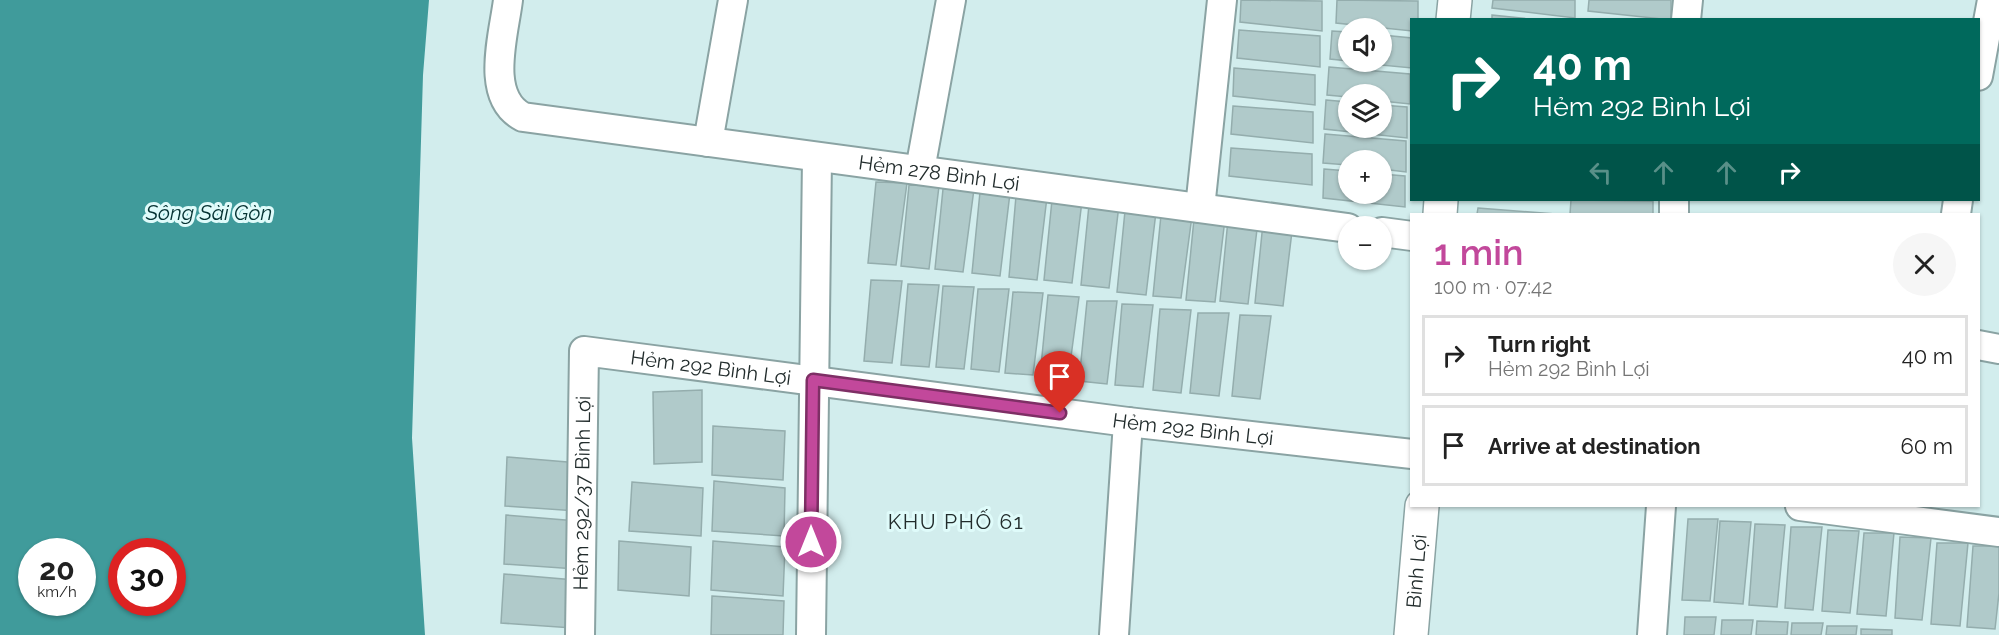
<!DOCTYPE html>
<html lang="en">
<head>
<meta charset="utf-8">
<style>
	body { margin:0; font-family:Raleway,sans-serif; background:#f6f6f6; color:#222; height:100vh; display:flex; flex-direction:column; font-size:22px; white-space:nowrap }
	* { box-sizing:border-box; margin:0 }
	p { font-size:20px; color:#767676 }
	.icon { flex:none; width:33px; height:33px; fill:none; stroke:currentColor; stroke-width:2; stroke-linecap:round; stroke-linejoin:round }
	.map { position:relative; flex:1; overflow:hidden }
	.panel { position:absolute; left:1410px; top:213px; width:570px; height:294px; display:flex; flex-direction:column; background:#fff; border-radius:0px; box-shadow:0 2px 4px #0004 }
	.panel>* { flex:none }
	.hud { position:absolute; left:1410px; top:18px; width:570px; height:183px; border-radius:0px; box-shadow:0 2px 4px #0004; background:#00695c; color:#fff; overflow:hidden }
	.fabs { position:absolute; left:1338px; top:18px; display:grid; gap:12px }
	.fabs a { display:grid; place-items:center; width:54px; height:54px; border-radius:50%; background:#fff; box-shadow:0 2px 4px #0004; font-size:30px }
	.speed { position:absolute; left:18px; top:538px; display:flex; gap:12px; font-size:30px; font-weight:700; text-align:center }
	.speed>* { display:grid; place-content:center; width:78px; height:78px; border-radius:50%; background:#fff; box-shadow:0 2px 4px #0004; line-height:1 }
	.speed small { font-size:15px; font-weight:400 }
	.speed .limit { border:9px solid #d22; background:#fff; color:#111 }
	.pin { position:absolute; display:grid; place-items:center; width:51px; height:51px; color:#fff; margin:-62px -26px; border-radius:50% 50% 50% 0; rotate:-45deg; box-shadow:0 0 6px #0007 }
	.pin .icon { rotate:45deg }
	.me { position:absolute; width:66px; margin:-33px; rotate:0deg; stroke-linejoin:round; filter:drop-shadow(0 0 4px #0008) }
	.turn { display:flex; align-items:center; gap:21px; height:126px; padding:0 24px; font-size:27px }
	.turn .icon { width:78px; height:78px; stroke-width:2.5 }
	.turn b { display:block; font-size:42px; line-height:51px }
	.lanes { display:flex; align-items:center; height:57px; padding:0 24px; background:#0003; justify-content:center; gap:30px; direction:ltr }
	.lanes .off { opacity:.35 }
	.round { display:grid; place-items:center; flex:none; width:63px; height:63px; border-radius:32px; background:#f6f6f6 }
	.headline { display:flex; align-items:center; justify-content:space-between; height:102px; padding:0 24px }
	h1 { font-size:36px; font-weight:600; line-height:45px; color:#c2489b }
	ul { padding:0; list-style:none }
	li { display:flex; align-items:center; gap:18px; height:81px; margin:0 12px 9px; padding:0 12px; border:3px solid #e0e0e0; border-radius:0px }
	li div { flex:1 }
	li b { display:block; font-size:22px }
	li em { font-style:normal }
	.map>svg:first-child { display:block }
</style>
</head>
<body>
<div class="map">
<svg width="1999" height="635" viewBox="0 0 1999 635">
	<rect width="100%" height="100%" fill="#d2eded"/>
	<!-- water -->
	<path fill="#409b9b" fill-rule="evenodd" d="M0,0H429L423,75L412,438L425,635H0ZM32,552H82V603H32ZM122,552H172V603H122Z"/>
	<!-- building -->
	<g fill="#b0caca" stroke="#94adad" stroke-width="1.5">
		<path d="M1241,0L1322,1V31L1240,22Z"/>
		<path d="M1337,0L1418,1V20H1412V31L1336,23Z"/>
		<path d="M1493,0H1575V18L1492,8Z"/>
		<path d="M1589,0H1671V20L1588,11Z"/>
		<path d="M1492,15L1539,20H1492Z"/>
		<path d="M1239,30L1320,36V67L1237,58Z"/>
		<path d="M1332,31L1348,32V61L1330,59Z"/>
		<path d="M1382,35L1412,38V68L1350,62H1382Z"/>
		<path d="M1329,67L1410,74V104L1382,101V94H1348V97L1327,95Z"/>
		<path d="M1234,68L1315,75V105L1233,96Z"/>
		<path d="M1326,100L1348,102V128H1382V105L1407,107V138L1324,129Z"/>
		<path d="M1233,106L1313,112V143L1231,134Z"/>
		<path d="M1325,134L1406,141V172L1382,169V160H1348V165L1323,163Z"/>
		<path d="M1231,148L1312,154V185L1229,176Z"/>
		<path d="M1324,169L1348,171V194H1382V174L1405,176V207L1323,198Z"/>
		<path d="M876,182L907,183L896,265L868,263Z"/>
		<path d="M909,185L939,186L929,269L901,266Z"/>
		<path d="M943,189H974L963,272L935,269Z"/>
		<path d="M980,192L1010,193L1000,276L972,273Z"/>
		<path d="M1016,196L1047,197L1037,280L1009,277Z"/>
		<path d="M1052,200L1082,201L1072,283L1044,280Z"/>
		<path d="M1571,200L1653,201V214H1570Z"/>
		<path d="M1089,205H1119L1109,288L1081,285Z"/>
		<path d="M1478,208L1556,214H1477Z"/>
		<path d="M1125,211L1156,212L1146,295L1117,292Z"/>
		<path d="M1161,215L1192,216L1181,298L1153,296Z"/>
		<path d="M1194,219H1225L1215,302L1186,300Z"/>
		<path d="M1228,220L1258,221L1248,304L1220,301Z"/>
		<path d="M1263,223H1293L1283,306L1255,303Z"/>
		<path d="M871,280L902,281L892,363L864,361Z"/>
		<path d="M908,284L939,285L929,367L901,365Z"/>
		<path d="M943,286L974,287L964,369L936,367Z"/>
		<path d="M978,289H1009L999,372L971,369Z"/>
		<path d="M1013,292L1043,293L1033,375L1005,373Z"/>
		<path d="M1048,295L1079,297L1068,379L1040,376Z"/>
		<path d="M1087,301H1117L1107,384L1079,381Z"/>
		<path d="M1122,304L1153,305L1143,387L1115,385Z"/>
		<path d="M1160,309L1191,310L1181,393L1153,390Z"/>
		<path d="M1198,313H1229L1219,396L1190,393Z"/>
		<path d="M1240,315L1271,316L1260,399L1232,396Z"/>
		<path d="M702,390V462L654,464L653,392Z"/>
		<path d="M713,426L785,431L783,480L712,475Z"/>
		<path d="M507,457L579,463L577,511L505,506Z"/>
		<path d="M714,481L785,488L784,536L712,531Z"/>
		<path d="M632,482L703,488L701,536L629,531Z"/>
		<path d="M506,515L577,521L576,569L504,564Z"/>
		<path d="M1688,519H1718L1710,601L1682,600Z"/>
		<path d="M1720,521L1751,522L1743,604L1714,602Z"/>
		<path d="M1755,524L1785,525L1777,607L1749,605Z"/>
		<path d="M1791,527H1822L1813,610L1785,608Z"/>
		<path d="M1828,530L1859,531L1850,613L1822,611Z"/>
		<path d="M1864,533H1894L1886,616L1857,614Z"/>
		<path d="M1900,537L1931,538L1922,620L1895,618Z"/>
		<path d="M619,541L691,547L689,596L618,590Z"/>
		<path d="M713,541L785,547L783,596L711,590Z"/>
		<path d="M1937,543H1968L1960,626L1931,624Z"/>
		<path d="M1973,546H1999V593L1995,629L1967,627Z"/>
		<path d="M504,574L575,580L573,628L501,623Z"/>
		<path d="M712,596L784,601L783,635H711Z"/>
		<path d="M1685,617H1716L1714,635H1684Z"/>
		<path d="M1722,620H1753L1751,635H1721Z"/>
		<path d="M1757,621L1788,622L1787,635H1756Z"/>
		<path d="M1792,623H1823L1821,635H1791Z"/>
		<path d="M1827,626H1857L1856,635H1826Z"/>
		<path d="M1861,629L1892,630V635H1861Z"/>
	</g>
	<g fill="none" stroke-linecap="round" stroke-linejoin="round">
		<!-- minor casing -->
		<g stroke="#8aa3a3" stroke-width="32">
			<g id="minor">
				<path id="s1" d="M508,0C504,34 484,97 523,117L1348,228"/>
				<path d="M1686,20L1688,0"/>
				<path d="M1978,76L1992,0"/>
				<path d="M708,142L733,0"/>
				<path d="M920,170L951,0"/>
				<path d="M1200,208L1222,0"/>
				<path d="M1674,214V200"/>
				<path d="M1956,214L1958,200"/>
				<path d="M1382,232L1412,236"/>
				<path d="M1978,345L1999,349"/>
				<path d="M1800,506L1999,532"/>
				<path id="s2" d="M580,635L584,351L1128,422L1412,454"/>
				<path d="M811,635L817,158"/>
				<path d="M1114,635L1128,422"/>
				<path d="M1652,635L1661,506"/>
			</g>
		</g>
		<!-- tertiary casing -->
		<g stroke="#8aa3a3" stroke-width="36">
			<g id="tertiary">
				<path d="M1453,20L1455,0"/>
				<path d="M1440,214L1441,200"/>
				<path id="s3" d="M1411,635L1422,506"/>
			</g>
		</g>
		<!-- minor -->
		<use href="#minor" stroke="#fff" stroke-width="28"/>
		<!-- tertiary -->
		<use href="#tertiary" stroke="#fff" stroke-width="33"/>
	</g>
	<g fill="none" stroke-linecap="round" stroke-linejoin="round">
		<!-- route casing -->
		<g stroke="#7e2f65" stroke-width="15">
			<path id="route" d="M811,542L813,380L1060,413"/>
		</g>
		<!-- route -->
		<use href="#route" stroke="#c2489b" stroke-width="10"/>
	</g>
	<g text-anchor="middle" stroke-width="6" stroke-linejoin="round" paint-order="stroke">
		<!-- street labels -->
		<g font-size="20" fill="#222c2c" stroke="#dffbfa">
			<text dy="7" stroke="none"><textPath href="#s1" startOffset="546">Hẻm 278 Bình Lợi</textPath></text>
			<text dy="7" stroke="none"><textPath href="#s2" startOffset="412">Hẻm 292 Bình Lợi</textPath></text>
			<text dy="7" stroke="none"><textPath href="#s2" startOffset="898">Hẻm 292 Bình Lợi</textPath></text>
			<text dy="7" stroke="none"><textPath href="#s2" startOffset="142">Hẻm 292/37 Bình Lợi</textPath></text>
			<text dy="7" stroke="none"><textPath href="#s3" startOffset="64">Bình Lợi</textPath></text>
		</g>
		<!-- water labels -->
		<g font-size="21" font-style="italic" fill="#053232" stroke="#dffbfa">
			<text x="209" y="220">Sông Sài Gòn</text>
		</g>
		<!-- neighbourhood labels -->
		<g font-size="21" letter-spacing="1.5" fill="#222c2c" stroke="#dffbfa">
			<text x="956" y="529">KHU PHỐ 61</text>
		</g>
	</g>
</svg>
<div class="fabs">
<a><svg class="icon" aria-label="sound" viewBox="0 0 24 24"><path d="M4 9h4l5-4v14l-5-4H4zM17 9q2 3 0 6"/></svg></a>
<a><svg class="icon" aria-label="layers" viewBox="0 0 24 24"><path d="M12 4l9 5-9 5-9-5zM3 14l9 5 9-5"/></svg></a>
<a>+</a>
<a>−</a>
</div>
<div class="speed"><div>20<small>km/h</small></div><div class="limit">30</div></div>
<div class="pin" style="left:1060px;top:413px;background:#d93025"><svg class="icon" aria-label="arrive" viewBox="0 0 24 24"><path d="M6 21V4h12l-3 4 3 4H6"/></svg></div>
<svg class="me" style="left:811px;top:542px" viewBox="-20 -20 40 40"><circle r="17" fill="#c2489b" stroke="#fff" stroke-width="3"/><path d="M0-11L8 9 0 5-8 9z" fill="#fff"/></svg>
<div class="hud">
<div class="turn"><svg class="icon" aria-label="right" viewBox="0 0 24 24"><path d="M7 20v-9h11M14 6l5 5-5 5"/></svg><div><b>40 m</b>Hẻm 292 Bình Lợi</div></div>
<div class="lanes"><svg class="icon off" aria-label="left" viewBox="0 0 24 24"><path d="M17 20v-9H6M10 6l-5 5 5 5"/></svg><svg class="icon off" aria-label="ahead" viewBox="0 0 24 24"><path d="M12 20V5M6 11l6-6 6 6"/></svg><svg class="icon off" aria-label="ahead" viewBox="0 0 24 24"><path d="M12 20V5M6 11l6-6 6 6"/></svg><svg class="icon" aria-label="right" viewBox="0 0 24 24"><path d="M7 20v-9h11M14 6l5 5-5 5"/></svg></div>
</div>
<section class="panel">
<div class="headline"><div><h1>1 min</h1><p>100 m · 07:42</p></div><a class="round"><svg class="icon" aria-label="close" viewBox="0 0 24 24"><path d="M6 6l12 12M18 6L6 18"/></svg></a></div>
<ul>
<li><svg class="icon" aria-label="right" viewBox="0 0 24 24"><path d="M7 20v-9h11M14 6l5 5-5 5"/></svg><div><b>Turn right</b><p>Hẻm 292 Bình Lợi</p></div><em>40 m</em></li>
<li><svg class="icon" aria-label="arrive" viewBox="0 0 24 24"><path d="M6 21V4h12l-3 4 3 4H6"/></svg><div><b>Arrive at destination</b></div><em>60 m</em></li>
</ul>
</section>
</div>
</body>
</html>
